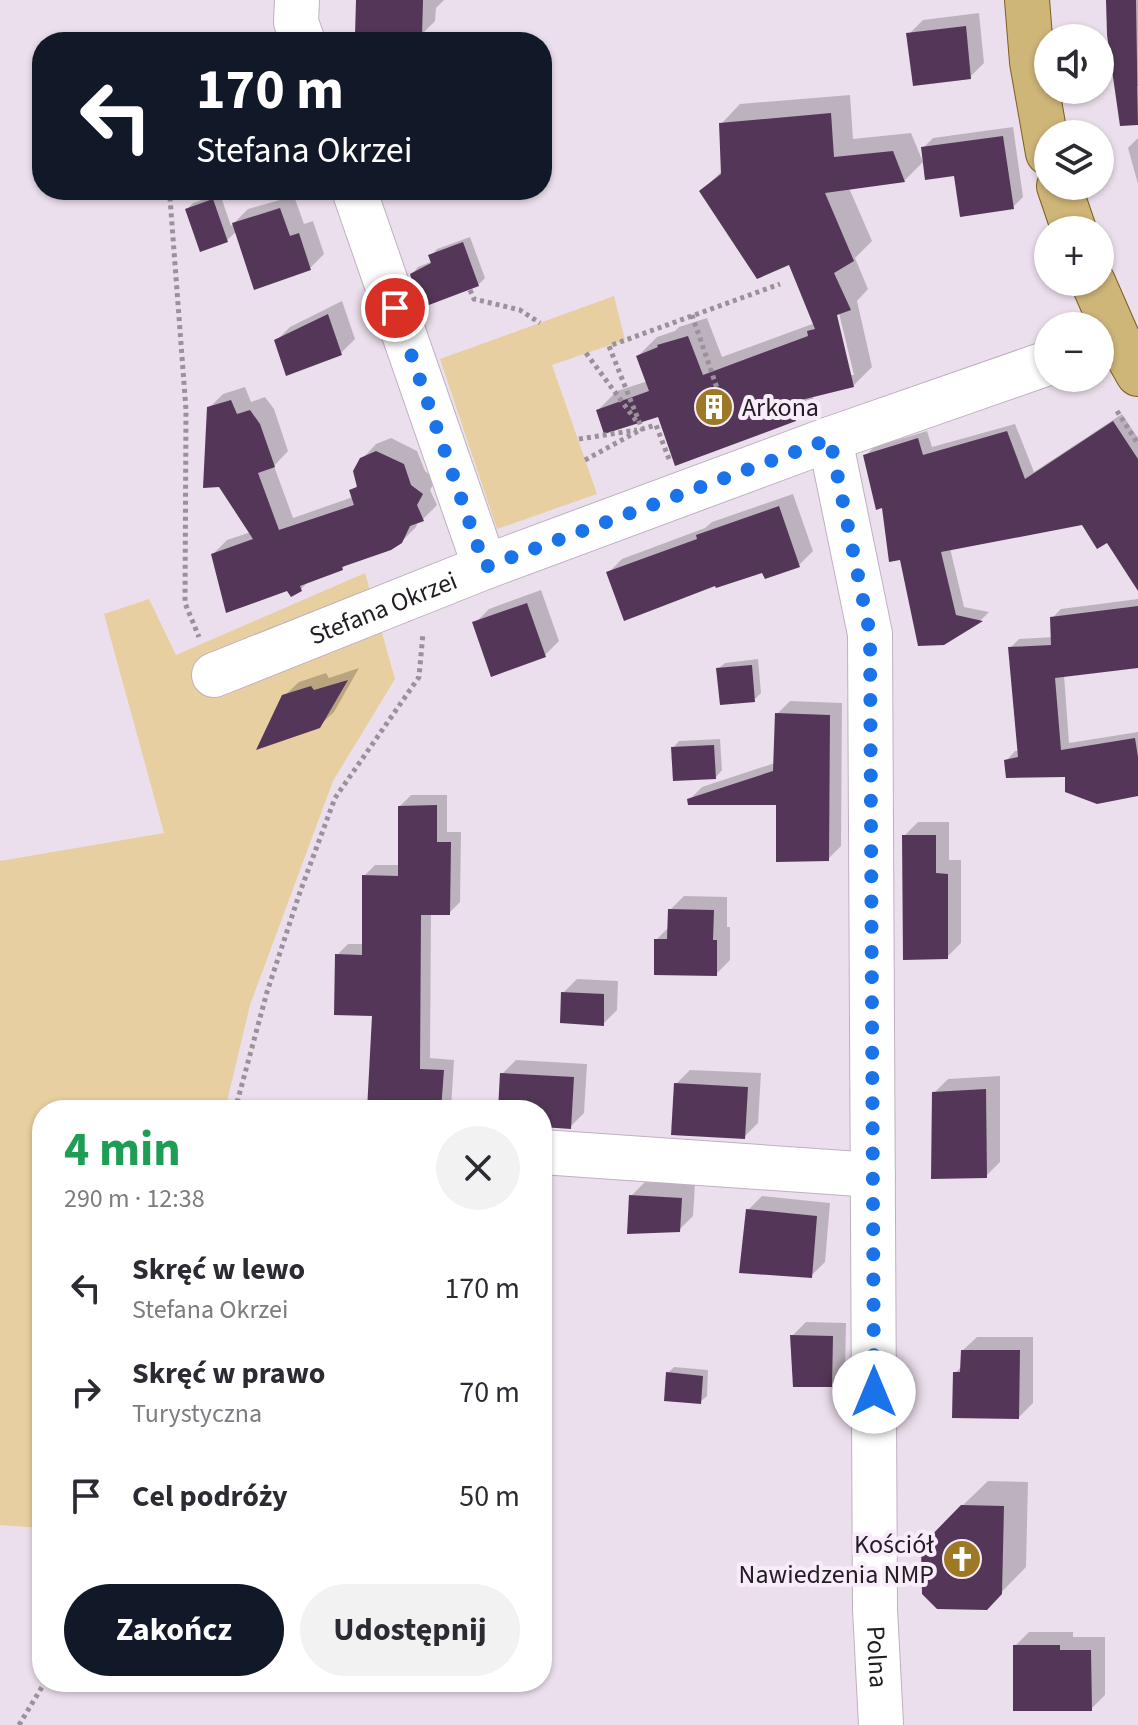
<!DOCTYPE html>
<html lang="pl">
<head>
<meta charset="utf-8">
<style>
	body { margin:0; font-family:"Source Sans 3",sans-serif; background:#f2f2f3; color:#2b2b33; height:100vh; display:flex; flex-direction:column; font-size:30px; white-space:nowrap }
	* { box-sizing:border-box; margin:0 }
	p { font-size:26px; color:#7c7c81 }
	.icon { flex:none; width:44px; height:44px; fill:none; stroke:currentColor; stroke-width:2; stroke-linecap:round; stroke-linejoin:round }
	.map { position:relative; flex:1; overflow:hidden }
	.sheet { position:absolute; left:32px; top:1100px; width:520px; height:592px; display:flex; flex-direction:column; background:#fff; border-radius:32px; box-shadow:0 2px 6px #0004 }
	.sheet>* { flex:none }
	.top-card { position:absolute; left:32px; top:32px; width:520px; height:168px; border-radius:32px; box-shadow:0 2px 6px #0004; background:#111827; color:#fff; overflow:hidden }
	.tools { position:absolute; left:1034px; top:24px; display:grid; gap:16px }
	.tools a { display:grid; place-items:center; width:80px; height:80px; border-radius:50%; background:#fff; box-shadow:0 2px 6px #0004; font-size:40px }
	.pin { position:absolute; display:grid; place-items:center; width:68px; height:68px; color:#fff; margin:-34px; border:4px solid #fff; border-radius:50%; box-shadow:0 2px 8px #0007 }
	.me { position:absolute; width:88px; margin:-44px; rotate:0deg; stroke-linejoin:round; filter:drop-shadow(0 0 6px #0008) }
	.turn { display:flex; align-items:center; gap:28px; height:168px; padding:0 32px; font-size:36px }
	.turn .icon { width:104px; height:104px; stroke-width:2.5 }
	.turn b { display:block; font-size:56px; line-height:68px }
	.round { display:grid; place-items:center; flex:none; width:84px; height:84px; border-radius:42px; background:#f2f2f3 }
	.summary { display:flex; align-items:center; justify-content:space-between; height:136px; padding:0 32px }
	h1 { font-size:48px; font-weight:700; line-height:60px; color:#1e9e55 }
	.action { display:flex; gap:16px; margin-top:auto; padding:16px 32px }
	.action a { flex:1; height:92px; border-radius:48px; background:#111827; color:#fff; font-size:32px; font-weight:700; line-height:92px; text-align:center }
	.action a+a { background:#f2f2f3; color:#2b2b33 }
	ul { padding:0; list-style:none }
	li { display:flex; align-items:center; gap:24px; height:104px; padding:0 32px }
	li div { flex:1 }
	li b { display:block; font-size:30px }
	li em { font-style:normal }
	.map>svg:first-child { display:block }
</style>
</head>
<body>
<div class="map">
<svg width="1138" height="1725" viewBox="0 0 1138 1725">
	<rect width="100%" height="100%" fill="#ecdfed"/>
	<!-- green -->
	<g fill="#e7cfa1">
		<path d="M614,296L625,340L552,365L597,494L497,529L440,359Z"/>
		<path d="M365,573L395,679L333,781L250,1005L225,1110H42V1528L0,1525V861L164,833L104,614L149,599L176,655Z"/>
	</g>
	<!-- shadow -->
	<g fill="#0003" fill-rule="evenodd">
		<path d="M358,0H444L436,8L435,21L421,35Z"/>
		<path d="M1108,0H1138V86H1116Z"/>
		<path d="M979,13L984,63L970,77L909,34L923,20Z"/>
		<path d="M850,95L853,139L911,133L923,162L904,181L849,188L872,241L855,258L868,289L857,301L872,367L853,386L812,395L814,400L795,419L598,410L617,391L648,381L638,356L657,337L675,331L679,327L707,318L722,357L815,323L790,262L702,191L723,170L721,124L740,104ZM837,305L854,375H849L833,306Z"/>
		<path d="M1013,127L1023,197L1013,207L955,174L923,148L933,138Z"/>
		<path d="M1138,138V184L1128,148Z"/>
		<path d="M220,194L231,226L248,209L294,196L304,224L313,221L324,254L310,268L237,231L227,240L187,209L193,203Z"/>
		<path d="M470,237L485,278L478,285L412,274L418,267L433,261L431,256L437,249Z"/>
		<path d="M342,301L355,339L341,353L276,341L290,327Z"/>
		<path d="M245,387L251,402L265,397L274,409L288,451L274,466L293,518L353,497L351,491L359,484L362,459L376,444L391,438L417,451L425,471L436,480L430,490L437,505L423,519L418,521L416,527L401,542L347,563L342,569L310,580L301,589L213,554L227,540L251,532L209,408L223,394Z"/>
		<path d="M1122,414L1138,438V587L1108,540L1082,523L950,548L964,607L989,612L982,619L944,643L902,557L865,456L874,447L927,431L932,447L1015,424L1034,472Z"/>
		<path d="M793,494L813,551L799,565L763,570L608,573L622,559L705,528L712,522Z"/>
		<path d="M541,590L559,641L545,655L475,623L489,609Z"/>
		<path d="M1138,599V666L1064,675L1069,743L1138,732V794L1007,760L1015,751H1019L1010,648L1019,639L1053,637L1052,618L1061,609Z"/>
		<path d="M758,659L761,693L754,700L718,669L725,663Z"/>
		<path d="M359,668L334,712L319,726L284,696L299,682L326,673L329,678Z"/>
		<path d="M790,701L842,703L841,846L828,859L778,803L689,800L702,787L775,763L777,714Z"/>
		<path d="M720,739L722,770L716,777L673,748L679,741Z"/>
		<path d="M411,795H447V832H461L460,902L449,913H431L430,1058L454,1060L451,1109L369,1110L375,1014L337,955L348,944H364V876L375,865H400V806Z"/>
		<path d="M918,822H949V860H961V943L947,957L904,836Z"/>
		<path d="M684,896L727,897V927H730V960L716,974L656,940L669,927L670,910Z"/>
		<path d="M577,979L618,981L617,1010L603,1024L563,993Z"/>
		<path d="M516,1060L587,1064L584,1113L570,1127L542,1126V1110H500L502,1074Z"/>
		<path d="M690,1070L761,1073L758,1123L744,1137L676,1084Z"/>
		<path d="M1000,1076V1162L986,1176L934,1093L948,1079Z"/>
		<path d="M645,1182L695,1184L693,1216L679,1230L631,1196Z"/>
		<path d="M762,1196L830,1203L825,1262L811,1276L748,1210Z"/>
		<path d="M806,1322L846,1323L845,1371L831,1385L792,1336Z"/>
		<path d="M977,1337H1033V1403L1019,1417L955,1373L962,1366V1351Z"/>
		<path d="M674,1367L708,1370L707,1396L700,1402L668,1373Z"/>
		<path d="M988,1481L1028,1482L1026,1567L986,1608L962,1506Z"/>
		<path d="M1029,1632H1073V1637H1105V1695L1091,1709L1015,1646Z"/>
	</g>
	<!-- building -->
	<g fill="#543758">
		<path d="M356,0H423L422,37L355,35Z"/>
		<path d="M1106,0H1136L1138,125L1120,126L1107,35Z"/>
		<path d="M966,26L971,79L913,86L906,33Z"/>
		<path d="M831,113L834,157L893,151L905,182L825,193L854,261L834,273L851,310L837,315L854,387L789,403L796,421L675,466L658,417L604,434L596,410L649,391L636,356L658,347L657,345L688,336L703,375L808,336L807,331L815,329L789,265L757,279L699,191L721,174L719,123Z"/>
		<path d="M1003,136L1014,209L960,217L954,176L925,180L921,147Z"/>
		<path d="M213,199L228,242L200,252L185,209Z"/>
		<path d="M280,208L290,236L299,233L311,270L254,290L232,223Z"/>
		<path d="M463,242L479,286L421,308L410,274L431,263L428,255Z"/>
		<path d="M328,314L342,355L286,376L274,340Z"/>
		<path d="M231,400L237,414L250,410L260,424L275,467L258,473L279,530L354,505L349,490L357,487L353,471L360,458L376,451L404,464L411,485L423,494L417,505L424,521L410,526L402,543L391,550L342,567L343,570L300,586L302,591L291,597L287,591L226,613L211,554L253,539L219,487L203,488L207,407Z"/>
		<path d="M1113,421L1138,459V591L1107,543L1097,549L1082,525L941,552L956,615L983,621L944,645L918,646L900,560L889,562L882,508L876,510L863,455L918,438L923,455L1007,431L1025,479Z"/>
		<path d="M779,506L800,567L765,579L762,573L716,588L715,586L624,621L606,572L697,539L696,535Z"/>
		<path d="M527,603L546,657L491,677L472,622Z"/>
		<path d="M1138,606V668L1055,678L1061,750L1135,738L1138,757V796L1097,804L1065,792V777L1006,778L1004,760L1018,757L1008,647L1051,645L1050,617Z"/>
		<path d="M752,665L755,702L720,705L716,668Z"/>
		<path d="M348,680L320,728L256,750L282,695L311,686L314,690Z"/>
		<path d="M775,713L830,715L829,861L776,862V805H688L687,799L773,771Z"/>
		<path d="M714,745L716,779L673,781L671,747Z"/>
		<path d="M437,805V842H451L450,915H421L420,1069L444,1070L441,1110H367L372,1016L334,1015L335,954L362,955V875L398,876V806Z"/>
		<path d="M902,835H936V873L948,874V959L903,960Z"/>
		<path d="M668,909L714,910L713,940H717V976L654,975V939H667Z"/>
		<path d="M561,992L604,994V1026L560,1023Z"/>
		<path d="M500,1073L574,1077L571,1129L542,1127V1110H498Z"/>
		<path d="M674,1083L748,1087L745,1139L671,1135Z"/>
		<path d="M986,1089L987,1178L931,1179L932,1092Z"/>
		<path d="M629,1195L682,1198L680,1232L627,1234Z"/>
		<path d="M746,1209L817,1216L812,1278L739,1273Z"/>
		<path d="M790,1335L833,1336L832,1387H793Z"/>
		<path d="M961,1350H1020L1019,1419L952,1418L953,1372H960Z"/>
		<path d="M666,1372L703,1376L701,1404L664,1401Z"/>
		<path d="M961,1505L1004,1506L1002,1594L987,1610L937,1609L922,1594L921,1546Z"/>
		<path d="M1013,1645H1060V1650H1091L1092,1711H1013Z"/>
	</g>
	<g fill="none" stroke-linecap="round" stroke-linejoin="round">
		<!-- minor casing -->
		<g stroke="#beb1bf" stroke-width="46">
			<g id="minor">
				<path d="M297,0L296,22L303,42"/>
				<path d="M354,190L485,567"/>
				<path id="s1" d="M830,439L870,634L875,1609L881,1725"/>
				<path id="s2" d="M214,675L485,567L830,439L1048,363"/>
				<path d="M542,1152L873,1175"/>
			</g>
		</g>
		<!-- major casing -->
		<g stroke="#7c5f1f" stroke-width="46">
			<g id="major">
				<path d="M1027,0L1032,62L1048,153"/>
				<path d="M1059,186L1074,230"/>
				<path d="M1093,282L1117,337L1138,374"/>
			</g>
		</g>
		<!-- path -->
		<g stroke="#9a919b" stroke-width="5" stroke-dasharray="4 4" stroke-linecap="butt">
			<path d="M173,190L170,198L186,410L185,603L199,637"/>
			<path d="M1041,256L1048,274"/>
			<path d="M470,290L474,299L520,310L540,323"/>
			<path d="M692,315L718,391"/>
			<path d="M586,353L637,422"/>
			<path d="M1117,411L1138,444"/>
			<path d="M579,439L637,430"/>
			<path d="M669,459L656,425L642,429L609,346L780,284"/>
			<path d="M585,460L642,429"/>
			<path d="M235,1110L267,992L300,892L335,798L419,677L423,633"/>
			<path d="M19,1725L45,1682"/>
		</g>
		<!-- minor -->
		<use href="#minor" stroke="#fff" stroke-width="44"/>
		<!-- major -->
		<use href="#major" stroke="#ceb578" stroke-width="44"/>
	</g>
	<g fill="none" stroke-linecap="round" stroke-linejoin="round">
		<!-- route -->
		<path stroke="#1a73e8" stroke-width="14" stroke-dasharray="0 25.2" d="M395,308L485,567L830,439L870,634L874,1392"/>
	</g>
	<!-- icons -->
	<defs>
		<g id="building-disc" transform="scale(2)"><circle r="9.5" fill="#9e7925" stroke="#f9ecfa"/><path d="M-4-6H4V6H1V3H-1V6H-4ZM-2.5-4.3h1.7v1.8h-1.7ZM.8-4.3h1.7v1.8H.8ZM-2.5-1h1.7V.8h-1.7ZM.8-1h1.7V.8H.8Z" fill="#fff"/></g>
		<g id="church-disc" transform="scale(2)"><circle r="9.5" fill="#9e7925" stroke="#f9ecfa"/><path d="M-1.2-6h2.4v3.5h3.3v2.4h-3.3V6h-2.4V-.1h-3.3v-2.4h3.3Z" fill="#fff"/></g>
	</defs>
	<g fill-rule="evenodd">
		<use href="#building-disc" x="714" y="407"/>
		<use href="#church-disc" x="962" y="1559"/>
	</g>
	<g text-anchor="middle" stroke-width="8" stroke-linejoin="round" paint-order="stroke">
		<!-- poi labels -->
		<g font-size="26" fill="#211d22" stroke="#f9ecfa" text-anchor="start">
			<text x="742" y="416">Arkona</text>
			<text x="934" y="1553" text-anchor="end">Kościół<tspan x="934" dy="30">Nawiedzenia NMP</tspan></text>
		</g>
		<!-- street labels -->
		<g font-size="26" fill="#211d22" stroke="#f9ecfa">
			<text dy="9" stroke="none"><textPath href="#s2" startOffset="182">Stefana Okrzei</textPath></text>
			<text dy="9" stroke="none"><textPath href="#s1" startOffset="1222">Polna</textPath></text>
		</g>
	</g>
</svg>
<div class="tools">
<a><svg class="icon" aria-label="sound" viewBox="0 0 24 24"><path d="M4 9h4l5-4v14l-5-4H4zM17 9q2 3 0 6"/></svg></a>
<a><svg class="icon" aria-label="layers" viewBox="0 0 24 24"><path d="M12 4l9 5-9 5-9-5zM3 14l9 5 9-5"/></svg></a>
<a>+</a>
<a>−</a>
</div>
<div class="pin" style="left:395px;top:308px;background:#d93025"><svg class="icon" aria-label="arrive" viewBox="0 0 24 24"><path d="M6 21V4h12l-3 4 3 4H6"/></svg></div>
<svg class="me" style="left:874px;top:1392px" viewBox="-20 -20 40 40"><circle r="19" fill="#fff"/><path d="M0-13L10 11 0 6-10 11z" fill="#1a73e8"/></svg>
<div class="top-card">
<div class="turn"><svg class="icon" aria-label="left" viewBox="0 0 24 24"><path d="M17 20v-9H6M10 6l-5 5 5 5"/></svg><div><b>170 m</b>Stefana Okrzei</div></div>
</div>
<section class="sheet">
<div class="summary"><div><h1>4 min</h1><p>290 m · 12:38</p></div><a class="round"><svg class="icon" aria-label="close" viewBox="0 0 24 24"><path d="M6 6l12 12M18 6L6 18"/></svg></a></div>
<ul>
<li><svg class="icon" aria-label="left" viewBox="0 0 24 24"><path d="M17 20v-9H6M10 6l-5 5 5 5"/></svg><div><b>Skręć w lewo</b><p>Stefana Okrzei</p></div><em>170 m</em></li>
<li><svg class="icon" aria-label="right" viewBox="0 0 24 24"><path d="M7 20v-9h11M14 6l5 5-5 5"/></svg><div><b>Skręć w prawo</b><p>Turystyczna</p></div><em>70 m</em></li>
<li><svg class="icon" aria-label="arrive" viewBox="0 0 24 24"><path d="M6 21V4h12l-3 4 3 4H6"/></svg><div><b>Cel podróży</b></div><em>50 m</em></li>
</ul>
<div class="action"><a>Zakończ</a><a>Udostępnij</a></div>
</section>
</div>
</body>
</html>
